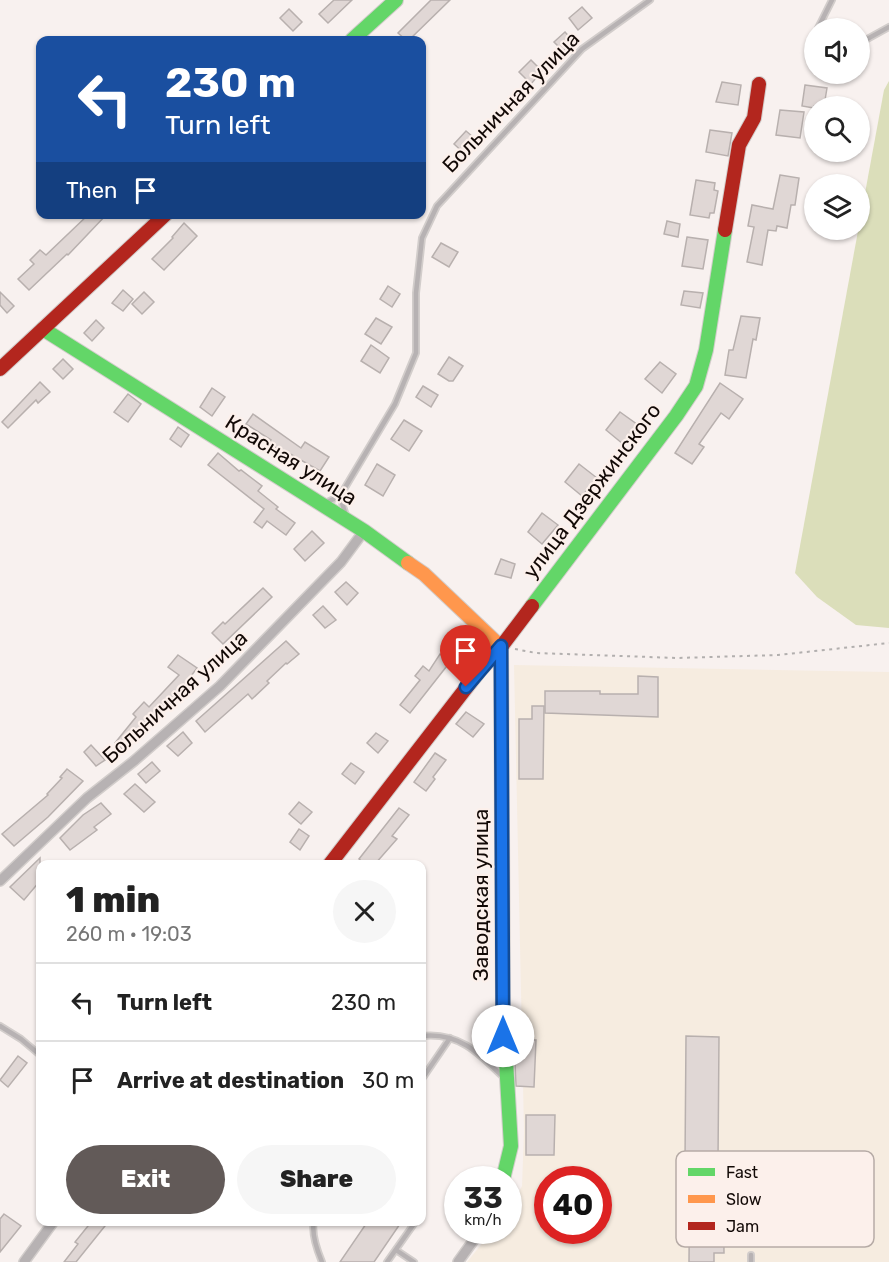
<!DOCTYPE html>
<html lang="en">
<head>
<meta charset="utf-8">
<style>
	body { margin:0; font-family:Rubik,sans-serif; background:#f6f6f6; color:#222; height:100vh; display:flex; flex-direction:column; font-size:22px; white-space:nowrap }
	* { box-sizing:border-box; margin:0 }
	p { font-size:20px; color:#767676 }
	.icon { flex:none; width:33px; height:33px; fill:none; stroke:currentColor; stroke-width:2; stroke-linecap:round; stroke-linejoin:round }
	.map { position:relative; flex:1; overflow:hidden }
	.panel { position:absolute; left:36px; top:860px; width:390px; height:366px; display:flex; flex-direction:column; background:#fff; border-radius:12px; box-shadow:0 2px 4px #0004 }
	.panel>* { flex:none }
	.guide { position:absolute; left:36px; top:36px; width:390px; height:183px; border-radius:12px; box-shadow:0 2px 4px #0004; background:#1a4fa0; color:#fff; overflow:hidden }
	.controls { position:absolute; left:804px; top:18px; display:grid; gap:12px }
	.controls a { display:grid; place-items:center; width:66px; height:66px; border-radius:50%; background:#fff; box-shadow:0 2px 4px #0004; font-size:30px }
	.speed { position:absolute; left:444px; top:1166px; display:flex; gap:12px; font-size:30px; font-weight:700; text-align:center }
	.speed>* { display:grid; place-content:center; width:78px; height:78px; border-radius:50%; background:#fff; box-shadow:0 2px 4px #0004; line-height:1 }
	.speed small { font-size:15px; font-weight:400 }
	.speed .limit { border:9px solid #d22; background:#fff; color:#111 }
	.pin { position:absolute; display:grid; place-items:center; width:51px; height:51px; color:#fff; margin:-62px -26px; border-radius:50% 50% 50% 0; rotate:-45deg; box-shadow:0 0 6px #0007 }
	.pin .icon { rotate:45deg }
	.me { position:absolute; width:66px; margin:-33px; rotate:0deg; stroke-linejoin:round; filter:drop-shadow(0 0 4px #0008) }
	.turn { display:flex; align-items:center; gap:21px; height:126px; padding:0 30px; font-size:27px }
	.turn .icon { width:78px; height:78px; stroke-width:2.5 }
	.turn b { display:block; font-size:42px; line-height:51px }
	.then { display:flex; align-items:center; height:57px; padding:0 30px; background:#0003; gap:12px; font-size:22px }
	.round { display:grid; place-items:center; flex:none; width:63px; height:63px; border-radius:32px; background:#f6f6f6 }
	.head { display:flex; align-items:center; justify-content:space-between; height:102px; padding:0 30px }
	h1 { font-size:36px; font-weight:800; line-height:45px }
	.button { display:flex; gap:12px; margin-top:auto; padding:12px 30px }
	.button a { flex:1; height:69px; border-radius:36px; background:#625a58; color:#fff; font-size:24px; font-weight:800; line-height:69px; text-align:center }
	.button a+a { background:#f6f6f6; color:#222 }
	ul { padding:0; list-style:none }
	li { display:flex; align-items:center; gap:18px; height:78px; padding:0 30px; border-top:2px solid #e0e0e0 }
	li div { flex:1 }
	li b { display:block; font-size:22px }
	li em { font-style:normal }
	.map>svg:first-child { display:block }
</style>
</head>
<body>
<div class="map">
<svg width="889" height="1262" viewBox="0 0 889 1262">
	<rect width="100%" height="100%" fill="#f8f1ef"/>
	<!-- industrial -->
	<path fill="#f6ece0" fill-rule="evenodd" d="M514,665L889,672V1262H467L493,1230H508L509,1211L522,1186L524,1131ZM548,1179H598V1230H548Z"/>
	<!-- green -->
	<path fill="#dbdeba" d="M889,81V628L856,625L817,597L795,573L884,90Z"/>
	<!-- building -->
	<g fill="#e0d7d5" stroke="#b8b0ae" stroke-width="1.5">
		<path d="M334,0H352L328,23L319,14Z"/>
		<path d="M431,0H450L409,40H406L398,33Z"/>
		<path d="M582,7L592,18L578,30L569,18Z"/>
		<path d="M289,9L302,22L293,31L280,18Z"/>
		<path d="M565,32L573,41L563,51L554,42Z"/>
		<path d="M531,60L542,71L531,84L519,72Z"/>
		<path d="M722,82L741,85L738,105L716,102Z"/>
		<path d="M805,85L827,88L824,106H814V108L802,106Z"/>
		<path d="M780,110L804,112L800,138L776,135Z"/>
		<path d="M710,130L732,133L728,156L706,152Z"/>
		<path d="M466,131L479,142L466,155L454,144Z"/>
		<path d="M780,175L799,178L795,205H791L787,228L777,226L776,231L768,230L762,265L747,262L754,227L748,226L752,205L773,209Z"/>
		<path d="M696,180L715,183L714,190L718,191L714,213H710L709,218L690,215Z"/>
		<path d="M89,214H107L68,255L67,254L29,290L18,279L34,264L30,260L40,250L46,255Z"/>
		<path d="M667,221L680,224L678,237L664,234Z"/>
		<path d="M184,223L197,236L164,270L152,259L173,238L172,237Z"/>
		<path d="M687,237L708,240L703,269L682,266Z"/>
		<path d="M441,243L458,252L449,267L432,257Z"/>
		<path d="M388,286L400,294L392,307L380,299Z"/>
		<path d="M123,290L133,299L123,311L112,303Z"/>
		<path d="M684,291L703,293L700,308L681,305Z"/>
		<path d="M0,292L14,306L7,313L0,305Z"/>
		<path d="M144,292L154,302L142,314L132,304Z"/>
		<path d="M741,316L760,318L756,340L753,339L746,378L725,375L729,350H733Z"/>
		<path d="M376,318L392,327L381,344L365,334Z"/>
		<path d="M96,320L104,328L92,341L84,333Z"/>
		<path d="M371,345L389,358L380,373L361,361Z"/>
		<path d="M449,357L463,366L453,381H449L438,374Z"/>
		<path d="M63,359L73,369L63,379L53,369Z"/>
		<path d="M660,362L676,374L662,393L645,379Z"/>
		<path d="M40,382L50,392L38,403L36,400L8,428L2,422Z"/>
		<path d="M720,383L743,399L729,419L721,413L699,444L704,447L692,464L675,453Z"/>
		<path d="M423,386L438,395L431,407L416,397Z"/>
		<path d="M212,388L225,397L212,416L200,407Z"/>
		<path d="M128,394L141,404L128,422L114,412Z"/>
		<path d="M620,412L638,425L623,444L606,430Z"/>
		<path d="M253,414L301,448L305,442L329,457L320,471L285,451L283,453L269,442L271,440L246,424Z"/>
		<path d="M404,420L422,431L409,451L391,439Z"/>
		<path d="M178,427L189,435L181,447L170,439Z"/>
		<path d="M218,453L239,471L241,470L262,486L258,491L278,507L276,509L295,523L286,535L267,521L262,528L254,522L264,509L208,465Z"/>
		<path d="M377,464L395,475L383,496L365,485Z"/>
		<path d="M579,464L597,478L582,496L565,482Z"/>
		<path d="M542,513L558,525L542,544L528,532Z"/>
		<path d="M312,531L324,543L305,561L294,549Z"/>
		<path d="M501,559L515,564L511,578L495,574Z"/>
		<path d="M346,582L358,593L347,605L335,592Z"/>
		<path d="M263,588L272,597L223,644L212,633L223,622L225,624Z"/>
		<path d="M323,606L336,620L325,628L313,615Z"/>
		<path d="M286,641L299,654L287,664L286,663L267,681L269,683L252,699L248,694L205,732L196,721Z"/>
		<path d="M440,654L450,662L410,713L400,705L420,680L415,676L423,666L429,671Z"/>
		<path d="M178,655L197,668L180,691L181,692L146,727L145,725L123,750L115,743L136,717L133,714L144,702L149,707L179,675L168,667Z"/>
		<path d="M638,676L658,677V717L545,713V691H600V694H638Z"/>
		<path d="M532,706H544L543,779H519V719H532Z"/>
		<path d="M466,712L484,724L473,737L456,724Z"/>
		<path d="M183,732L192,743L178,756L167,746Z"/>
		<path d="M376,733L388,741L378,753L367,743Z"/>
		<path d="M91,745L105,760L96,766L84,752Z"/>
		<path d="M435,753L446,760L433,777L435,779L426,791L414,782Z"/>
		<path d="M152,762L160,771L146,783L138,774Z"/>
		<path d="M351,763L364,772L355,784L342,774Z"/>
		<path d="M67,769L83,781L48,817L14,846L2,834L48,795L47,794L62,778L60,777Z"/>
		<path d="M135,784L155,802L144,812L124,794Z"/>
		<path d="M299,802L312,812L301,824L289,814Z"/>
		<path d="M101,803L111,814L94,827L97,830L70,850L60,838L83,815Z"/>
		<path d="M399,808L409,815L392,836L397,839L375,864H365L359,859Z"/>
		<path d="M299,829L309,836L300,850L290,842Z"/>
		<path d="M40,858V881L24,900L10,887Z"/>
		<path d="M686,1036L719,1037L718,1161H723L724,1253H714V1262H689L690,1161H685Z"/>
		<path d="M514,1040H536L534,1087L516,1086Z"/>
		<path d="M18,1056L27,1063L8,1087L0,1080Z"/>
		<path d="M526,1115H555L554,1155H526Z"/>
		<path d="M4,1214L21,1226L0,1252V1219Z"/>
		<path d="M92,1221H109L76,1262H64L78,1244L75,1242Z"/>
		<path d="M368,1221H402L374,1262H340Z"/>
	</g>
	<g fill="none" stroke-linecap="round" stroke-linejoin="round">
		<!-- lane casing -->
		<g stroke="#d2cdcb" stroke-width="8">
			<g id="lane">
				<path d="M818,28L832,0"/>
				<path d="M814,35V54"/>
				<path d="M860,43L889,27"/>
				<path d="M340,496L346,516"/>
				<path d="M325,503L340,496L395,404L416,353V293L422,238L437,206L582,49L650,0"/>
				<path d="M0,1026L21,1039L40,1055"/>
				<path d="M422,1036C458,1032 478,1052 502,1076"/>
				<path d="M422,1079L450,1038"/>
				<path d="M314,1221C311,1234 317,1250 322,1262"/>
				<path d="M396,1250L414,1262"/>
				<path d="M751,1255V1262"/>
				<path d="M387,1262L416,1221"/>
			</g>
		</g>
		<!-- street casing -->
		<g stroke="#d2cdcb" stroke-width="12">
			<g id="street">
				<path d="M0,881L87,798L134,761L220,686L341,562L364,531"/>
				<path d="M24,1262L54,1221"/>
				<path d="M458,1262L481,1230"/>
			</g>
		</g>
		<!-- fast casing -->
		<g stroke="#d2cdcb" stroke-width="16">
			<g id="fast">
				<path d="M352,40L396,0"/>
				<path d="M43,329L364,531L408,563"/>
				<path d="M532,606L676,416L696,386L706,350L725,230"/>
				<path d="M503,1010L511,1146L503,1179"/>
			</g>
		</g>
		<!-- slow casing -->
		<g stroke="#d2cdcb" stroke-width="16">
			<path id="slow" d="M408,563L424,574L501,647L503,1010"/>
		</g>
		<!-- jam casing -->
		<g stroke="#d2cdcb" stroke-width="16">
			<g id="jam">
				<path d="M725,230L739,145L754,118L759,84"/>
				<path d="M0,369L166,214"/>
				<path d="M330,864L480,670L501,647L532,606"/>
			</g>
		</g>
		<!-- path -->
		<path stroke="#b2afae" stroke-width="2" stroke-dasharray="3 4.5" stroke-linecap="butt" d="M515,649L536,653L677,658L778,655L889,643"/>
		<!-- lane -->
		<use href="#lane" stroke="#b7b2b3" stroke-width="4.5"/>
		<!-- street -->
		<use href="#street" stroke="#b7b2b3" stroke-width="9"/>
		<!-- fast -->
		<use href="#fast" stroke="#63d668" stroke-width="14"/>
		<!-- slow -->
		<use href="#slow" stroke="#ff974d" stroke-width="14"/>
		<!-- jam -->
		<use href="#jam" stroke="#b3261e" stroke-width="14"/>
	</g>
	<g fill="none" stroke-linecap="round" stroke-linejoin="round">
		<!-- route casing -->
		<g stroke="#114b97" stroke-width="15">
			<path id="route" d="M466,687L501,646L503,1036"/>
		</g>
		<!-- route -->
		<use href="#route" stroke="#1a73e8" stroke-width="10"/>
	</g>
	<g text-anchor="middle" stroke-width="4.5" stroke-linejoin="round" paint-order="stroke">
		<!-- street labels -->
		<g font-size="21" fill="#120906" stroke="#fcf0eb">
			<text transform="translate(511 102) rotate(-46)" y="7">Больничная улица</text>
			<text transform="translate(291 460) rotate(32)" y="7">Красная улица</text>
			<text transform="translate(592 491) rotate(-53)" y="7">улица Дзержинского</text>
			<text transform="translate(175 697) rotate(-42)" y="7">Больничная улица</text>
			<text transform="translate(481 895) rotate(-90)" y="7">Заводская улица</text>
		</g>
	</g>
	<!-- legend -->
	<rect x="676" y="1151" width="198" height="96" rx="9" fill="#fcf0eb" stroke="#b6aba6" stroke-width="1.5"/>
	<rect x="688" y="1168" width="27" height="8" fill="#63d668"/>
	<rect x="688" y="1195" width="27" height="8" fill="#ff974d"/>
	<rect x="688" y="1222" width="27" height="8" fill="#b3261e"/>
	<g font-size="16" fill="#120906">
		<text x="726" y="1178">Fast</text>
		<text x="726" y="1205">Slow</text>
		<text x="726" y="1232">Jam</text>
	</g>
</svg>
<div class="controls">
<a><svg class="icon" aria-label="sound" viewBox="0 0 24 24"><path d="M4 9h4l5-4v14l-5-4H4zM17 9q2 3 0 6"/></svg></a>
<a><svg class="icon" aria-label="search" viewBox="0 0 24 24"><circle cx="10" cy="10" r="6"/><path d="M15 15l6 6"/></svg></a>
<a><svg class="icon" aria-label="layers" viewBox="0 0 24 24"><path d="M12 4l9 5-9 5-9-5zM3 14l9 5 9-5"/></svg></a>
</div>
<div class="speed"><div>33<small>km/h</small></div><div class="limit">40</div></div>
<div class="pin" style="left:466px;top:687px;background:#d93025"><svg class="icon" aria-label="arrive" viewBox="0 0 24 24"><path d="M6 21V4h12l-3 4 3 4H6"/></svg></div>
<svg class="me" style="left:503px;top:1036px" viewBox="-20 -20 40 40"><circle r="19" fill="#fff"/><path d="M0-13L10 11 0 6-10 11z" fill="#1a73e8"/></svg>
<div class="guide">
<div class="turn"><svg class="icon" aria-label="left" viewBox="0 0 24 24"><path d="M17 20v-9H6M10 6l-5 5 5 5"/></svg><div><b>230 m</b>Turn left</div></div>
<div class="then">Then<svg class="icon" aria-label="arrive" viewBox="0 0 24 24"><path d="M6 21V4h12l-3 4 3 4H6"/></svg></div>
</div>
<section class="panel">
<div class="head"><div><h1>1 min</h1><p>260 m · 19:03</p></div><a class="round"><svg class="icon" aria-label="close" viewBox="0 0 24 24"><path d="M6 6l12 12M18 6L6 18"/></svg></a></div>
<ul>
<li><svg class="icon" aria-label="left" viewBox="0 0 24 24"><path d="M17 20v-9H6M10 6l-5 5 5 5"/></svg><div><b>Turn left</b></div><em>230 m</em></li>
<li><svg class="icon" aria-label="arrive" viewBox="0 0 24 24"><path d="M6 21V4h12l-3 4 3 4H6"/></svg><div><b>Arrive at destination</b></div><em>30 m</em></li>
</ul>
<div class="button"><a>Exit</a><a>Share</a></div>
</section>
</div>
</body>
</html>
